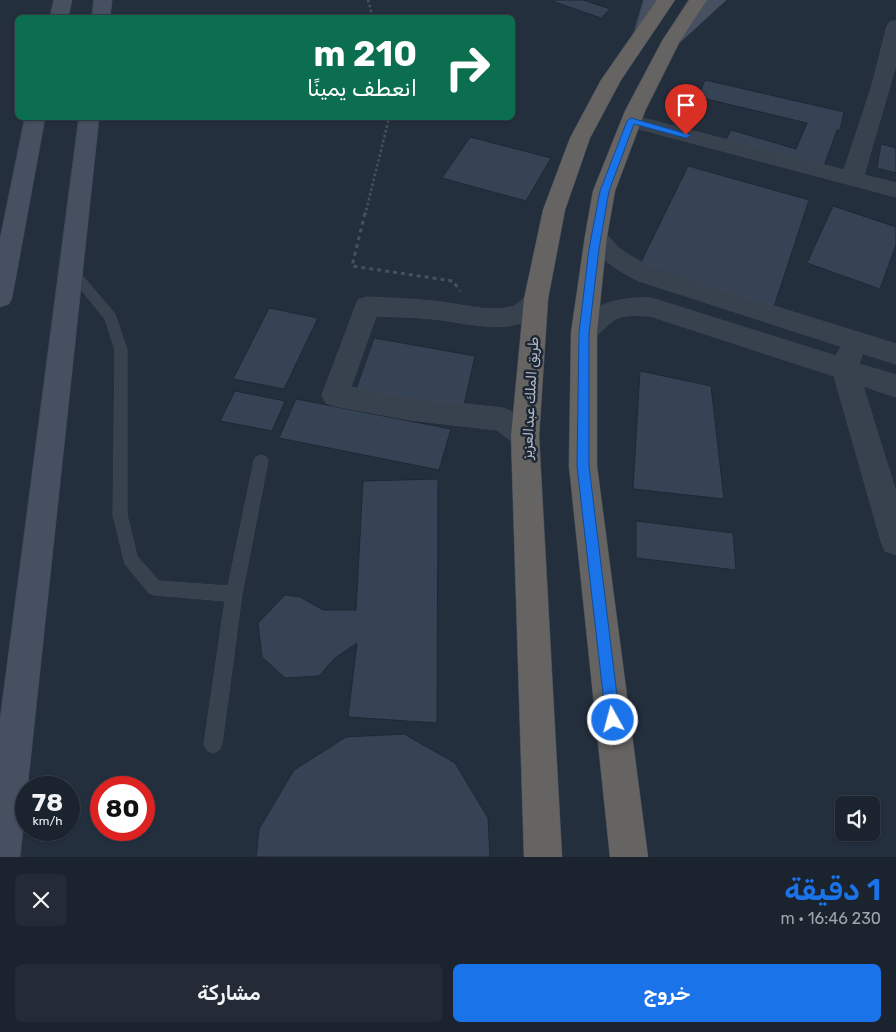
<!DOCTYPE html>
<html lang="ar">
<head>
<meta charset="utf-8">
<style>
	body { margin:0; font-family:Rubik,Vazirmatn,sans-serif; background:#242b36; color:#f1f3f6; direction:rtl; height:100vh; display:flex; flex-direction:column; font-size:19px; white-space:nowrap }
	* { box-sizing:border-box; margin:0 }
	p { font-size:16px; color:#a0a4aa }
	.icon { flex:none; width:28px; height:28px; fill:none; stroke:currentColor; stroke-width:2; stroke-linecap:round; stroke-linejoin:round }
	.map { position:relative; height:857px; overflow:hidden; direction:ltr }
	.panel { display:flex; flex-direction:column; background:#1b232e; flex:1 }
	.panel>* { flex:none }
	.banner { position:absolute; left:15px; top:15px; width:500px; height:105px; border-radius:8px; box-shadow:0 1px 4px #0004,0 0 0 1px #39404a; direction:rtl; background:#0b6e4f; color:#fff; overflow:hidden }
	.fabs { position:absolute; left:835px; top:796px; display:grid; gap:10px }
	.fabs a { display:grid; place-items:center; width:45px; height:45px; border-radius:8px; background:#1b232e; box-shadow:0 1px 4px #0004,0 0 0 1px #39404a; font-size:25px }
	.speed { position:absolute; left:15px; top:776px; display:flex; gap:10px; font-size:25px; font-weight:700; text-align:center }
	.speed>* { display:grid; place-content:center; width:65px; height:65px; border-radius:50%; background:#1b232e; box-shadow:0 1px 4px #0004,0 0 0 1px #39404a; line-height:1 }
	.speed small { font-size:12px; font-weight:400 }
	.speed .limit { border:8px solid #d22; background:#fff; color:#111 }
	.pin { position:absolute; display:grid; place-items:center; width:42px; height:42px; color:#fff; margin:-51px -21px; border-radius:50% 50% 50% 0; rotate:-45deg; box-shadow:0 0 5px #0007 }
	.pin .icon { rotate:45deg }
	.me { position:absolute; width:55px; margin:-28px; rotate:353deg; stroke-linejoin:round; filter:drop-shadow(0 0 4px #0008) }
	.turn { display:flex; align-items:center; gap:18px; height:105px; padding:0 15px; font-size:22px }
	.turn .icon { width:65px; height:65px; stroke-width:2.5 }
	.turn b { display:block; font-size:35px; line-height:42px }
	.round { display:grid; place-items:center; flex:none; width:52px; height:52px; border-radius:8px; background:#242b36 }
	.overview { display:flex; align-items:center; justify-content:space-between; height:85px; padding:0 15px }
	h1 { font-size:30px; font-weight:600; line-height:38px; color:#1a73e8 }
	.button { display:flex; gap:10px; margin-top:auto; padding:10px 15px }
	.button a { flex:1; height:58px; border-radius:8px; background:#1a73e8; color:#fff; font-size:20px; font-weight:600; line-height:58px; text-align:center }
	.button a+a { background:#242b36; color:#f1f3f6 }
	.map>svg:first-child { display:block }
</style>
</head>
<body>
<div class="map">
<svg width="896" height="857" viewBox="0 0 896 857">
	<rect width="100%" height="100%" fill="#242f3e"/>
	<!-- building -->
	<g fill="#364354" stroke="#1f2835">
		<path d="M549,0H583L610,9L601,18Z"/>
		<path d="M705,80L844,112L840,130H837L823,169L725,141L731,130L796,149L807,123L698,97Z"/>
		<path d="M470,137L551,158L526,201L442,178Z"/>
		<path d="M881,144L896,148V173L877,168Z"/>
		<path d="M688,166L809,200L774,307L640,264Z"/>
		<path d="M833,206L896,227V245L880,289L807,263Z"/>
		<path d="M269,308L318,318L284,389L233,379Z"/>
		<path d="M374,338L475,356L463,409L356,389Z"/>
		<path d="M640,371L711,386L724,499L633,489Z"/>
		<path d="M235,391L285,401L272,431L220,421Z"/>
		<path d="M296,399L451,429L439,470L279,438Z"/>
		<path d="M438,479L437,723L348,717L357,643L335,658L319,676L285,678L262,657L258,623L285,595L300,597L323,610H356L363,481Z"/>
		<path d="M636,521L733,533L736,570L636,558Z"/>
		<path d="M404,734L455,763L488,818L490,857H256L259,829L294,770L346,737Z"/>
	</g>
	<g fill="none" stroke-linecap="round" stroke-linejoin="round">
		<!-- service casing -->
		<g stroke="#414a57" stroke-width="1">
			<path id="service" d="M71,266L75,267L115,314L127,350V515L137,556L159,581L228,586L254,461L256,457L261,455L266,457L268,461L242,594L222,744L219,750L213,753L207,750L204,744L225,601L155,595L149,593L125,564L113,515L115,350L105,319L65,270Z"/>
		</g>
		<!-- minor casing -->
		<g stroke="#414a57" stroke-width="1">
			<g id="minor">
				<path d="M896,21V65L864,175L896,183V197L624,125L621,121L624,117L631,115L844,170L872,85L887,26L890,22Z"/>
				<path d="M596,228C607,231 611,241 620,249C631,257 643,263 655,269L896,344V364L861,353L862,355L859,364L896,375V397L863,386L896,492V555L885,551L881,541L834,376L650,316C640,316 628,314 618,318C600,326 597,347 575,340L571,333C588,303 620,297 651,298L836,356L840,348L843,347L639,281C616,270 598,258 585,236L588,230Z"/>
				<path d="M536,290L545,293L548,299C524,342 473,323 433,319C414,317 395,317 376,316L351,387L410,398L503,408C517,413 532,423 539,436L535,444L525,448L515,444L497,430L410,420L335,406L326,403L322,395L358,300L367,297C389,298 411,299 433,301C456,303 489,313 511,307C522,304 525,293 536,290Z"/>
			</g>
		</g>
		<!-- secondary casing -->
		<g stroke="#414a57" stroke-width="1">
			<g id="secondary">
				<path d="M54,0H72L68,18H50Z"/>
				<path d="M94,0H112L110,18H92Z"/>
				<path d="M644,0H662L652,34L649,38L643,39L637,38L634,34Z"/>
				<path d="M706,0H726L677,45L671,46L665,45L662,41L665,37Z"/>
				<path d="M25,118H45L12,298L9,304L0,307V239Z"/>
				<path d="M79,118H99L20,857H0V720Z"/>
			</g>
		</g>
		<!-- trunk casing -->
		<g stroke="#434c59" stroke-width="1">
			<g id="trunk">
				<path d="M657,0H675L621,80L590,138L565,210L548,299L539,436L562,857H524L511,436L524,299L543,210L570,138L601,80Z"/>
				<path d="M689,0H707L680,41L645,111L615,191L607,236L597,333V466L648,857H610L569,466L571,333L585,236L593,191L625,111L662,41Z"/>
			</g>
		</g>
		<!-- path-far1 -->
		<g stroke="#3f5557" stroke-width="2.5" stroke-dasharray="2.5 2.5" stroke-linecap="butt">
			<path d="M368,0L373,18"/>
			<path d="M365,215L389,118"/>
		</g>
		<!-- path -->
		<path stroke="#3f5557" stroke-width="3" stroke-dasharray="4 4" stroke-linecap="butt" d="M365,213L352,266L453,281L460,291"/>
		<!-- service -->
		<use href="#service" fill="#38414e" fill-rule="evenodd"/>
		<!-- minor -->
		<use href="#minor" fill="#38414e" fill-rule="evenodd"/>
		<!-- secondary -->
		<use href="#secondary" fill="#465061" fill-rule="evenodd"/>
		<!-- trunk -->
		<use href="#trunk" fill="#656462" fill-rule="evenodd"/>
	</g>
	<!-- route -->
	<path fill="#1a73e8" stroke="#114b97" d="M631,118L691,135L686,138L634,124L609,191L599,249L589,333V466L620,720L618,725L613,727L608,725L606,720L577,466L579,333L589,249L600,191L627,121Z"/>
	<g text-anchor="middle" stroke-width="5" stroke-linejoin="round" paint-order="stroke">
		<!-- street labels -->
		<g font-size="14" fill="#b4bcc9" stroke="#1d2633">
			<text transform="translate(530 398) rotate(-87)" y="5">طريق الملك عبدالعزيز</text>
		</g>
	</g>
</svg>
<div class="fabs">
<a><svg class="icon" aria-label="sound" viewBox="0 0 24 24"><path d="M4 9h4l5-4v14l-5-4H4zM17 9q2 3 0 6"/></svg></a>
</div>
<div class="speed"><div>78<small>km/h</small></div><div class="limit">80</div></div>
<div class="pin" style="left:686px;top:135px;background:#d93025"><svg class="icon" aria-label="arrive" viewBox="0 0 24 24"><path d="M6 21V4h12l-3 4 3 4H6"/></svg></div>
<svg class="me" style="left:613px;top:720px" viewBox="-20 -20 40 40"><circle r="17" fill="#1a73e8" stroke="#fff" stroke-width="3"/><path d="M0-11L8 9 0 5-8 9z" fill="#fff"/></svg>
<div class="banner">
<div class="turn"><svg class="icon" aria-label="right" viewBox="0 0 24 24"><path d="M7 20v-9h11M14 6l5 5-5 5"/></svg><div><b>210 m</b>انعطف يمينًا</div></div>
</div>
</div>
<section class="panel">
<div class="overview"><div><h1>1 دقيقة</h1><p>230 m · 16:46</p></div><a class="round"><svg class="icon" aria-label="close" viewBox="0 0 24 24"><path d="M6 6l12 12M18 6L6 18"/></svg></a></div>
<div class="button"><a>خروج</a><a>مشاركة</a></div>
</section>
</body>
</html>
